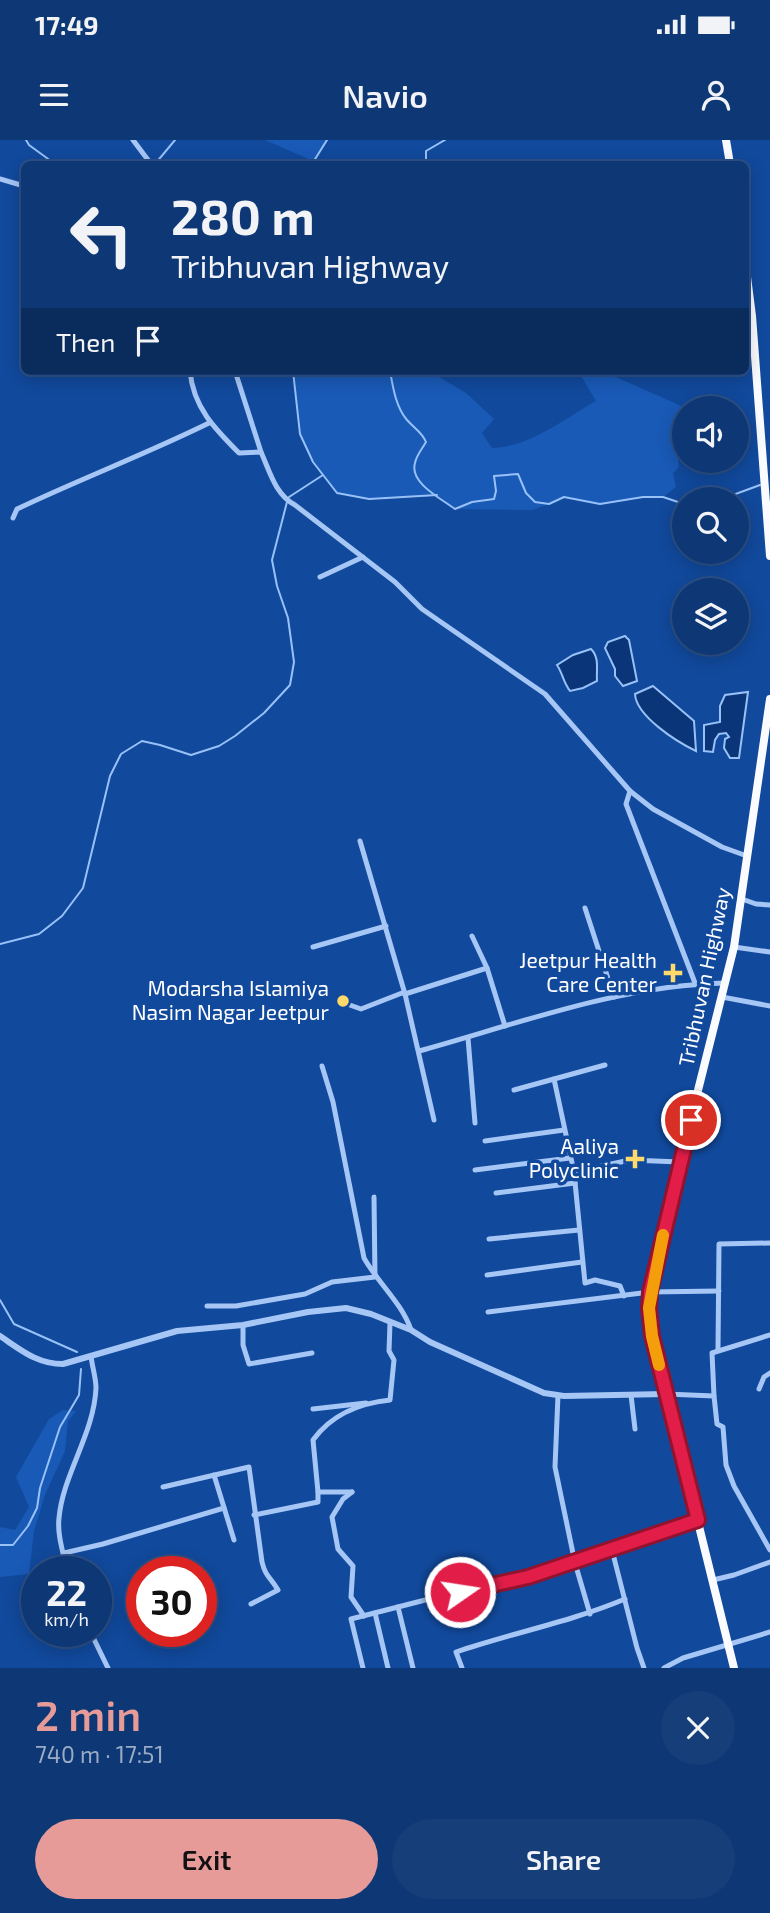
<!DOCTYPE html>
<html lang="en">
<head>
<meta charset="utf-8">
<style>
	body { margin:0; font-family:"Exo 2",sans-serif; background:#163f7a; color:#f1f3f6; height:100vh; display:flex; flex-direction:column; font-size:26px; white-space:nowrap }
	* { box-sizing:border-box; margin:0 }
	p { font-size:23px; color:#9aacc5 }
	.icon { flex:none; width:38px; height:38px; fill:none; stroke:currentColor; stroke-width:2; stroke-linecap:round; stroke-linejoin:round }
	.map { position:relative; height:1528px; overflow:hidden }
	.details { display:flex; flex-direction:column; background:#0d3775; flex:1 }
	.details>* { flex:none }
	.top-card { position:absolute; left:21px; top:21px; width:728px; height:214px; border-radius:10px; box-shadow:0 4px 18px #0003,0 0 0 2px #2d5187; background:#0d3775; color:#f1f3f6; overflow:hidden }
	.controls { position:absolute; left:672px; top:256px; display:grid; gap:14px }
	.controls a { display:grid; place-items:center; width:77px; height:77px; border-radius:50%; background:#0d3775; box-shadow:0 4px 18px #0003,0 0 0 2px #2d5187; font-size:35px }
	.speed { position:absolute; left:21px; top:1416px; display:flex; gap:14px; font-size:35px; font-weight:700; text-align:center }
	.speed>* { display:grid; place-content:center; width:91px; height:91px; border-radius:50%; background:#0d3775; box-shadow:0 4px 18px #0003,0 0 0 2px #2d5187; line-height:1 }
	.speed small { font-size:18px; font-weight:400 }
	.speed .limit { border:10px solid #d22; background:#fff; color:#111 }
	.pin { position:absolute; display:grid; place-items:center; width:60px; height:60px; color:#fff; margin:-30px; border:4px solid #fff; border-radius:50%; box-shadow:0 2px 7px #0007 }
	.me { position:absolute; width:77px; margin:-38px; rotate:77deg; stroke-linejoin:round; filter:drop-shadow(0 0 5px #0008) }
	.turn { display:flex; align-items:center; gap:24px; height:147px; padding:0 35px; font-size:32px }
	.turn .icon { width:91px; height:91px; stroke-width:2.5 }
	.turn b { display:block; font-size:49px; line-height:60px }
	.then { display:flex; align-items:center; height:66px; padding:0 35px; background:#0003; gap:14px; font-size:26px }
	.round { display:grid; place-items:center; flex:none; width:74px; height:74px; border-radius:37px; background:#163f7a }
	.overview { display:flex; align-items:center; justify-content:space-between; height:119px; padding:0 35px }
	h1 { font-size:42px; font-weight:600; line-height:52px; color:#e69b98 }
	.primary-button { display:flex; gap:14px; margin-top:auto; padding:14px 35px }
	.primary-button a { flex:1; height:80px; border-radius:42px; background:#e69b98; color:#111; font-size:28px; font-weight:600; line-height:80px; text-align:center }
	.primary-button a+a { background:#163f7a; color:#f1f3f6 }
	.status { display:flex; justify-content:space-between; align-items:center; height:49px; padding:0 35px; background:#0d3775; direction:ltr }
	.status svg { height:19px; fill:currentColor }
	header { display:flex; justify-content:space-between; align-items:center; height:91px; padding:0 35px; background:#0d3775; font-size:32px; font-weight:600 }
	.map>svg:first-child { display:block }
</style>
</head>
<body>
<div class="status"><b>17:49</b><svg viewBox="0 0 49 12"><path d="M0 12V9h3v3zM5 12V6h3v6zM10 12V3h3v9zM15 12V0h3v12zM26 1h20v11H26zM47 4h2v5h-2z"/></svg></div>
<header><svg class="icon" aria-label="menu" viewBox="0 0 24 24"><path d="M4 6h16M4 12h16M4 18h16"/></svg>Navio<svg class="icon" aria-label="person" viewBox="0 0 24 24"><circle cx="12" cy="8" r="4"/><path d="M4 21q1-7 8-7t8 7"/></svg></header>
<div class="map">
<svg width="770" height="1528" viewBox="0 0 770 1528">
	<rect width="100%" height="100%" fill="#11499c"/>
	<!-- green -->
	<g fill="#195ab7">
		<path d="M265,0H327L313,21Z"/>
		<path d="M293,231H429L466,253L494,279L482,293L492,308C530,307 564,279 596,261L578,231H602L686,268H684V301L677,308L679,327L673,333L676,347L663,357H643L600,364L564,358L533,370L455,369L437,355L369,359L337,353L313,322L300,294Z"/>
		<path d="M63,1270L76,1271L68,1281L65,1311L45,1355L34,1391L29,1434L0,1437V1387L15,1390L29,1367L16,1337L49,1279Z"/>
	</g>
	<!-- water -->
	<g fill="#0a3578" stroke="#98c1f8" stroke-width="2">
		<path d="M625,496L629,500L637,541L623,546L615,536V529L605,508L608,502Z"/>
		<path d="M591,509C600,518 596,530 597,541L583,548L570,551C563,542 563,534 557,525L573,515Z"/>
		<path d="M653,546L694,581L696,611C677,602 636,576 635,554Z"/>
		<path d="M748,552L739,618H730L724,608L725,599L729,597L726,593L719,594L715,600L713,612L704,611V585L720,582V566L725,555Z"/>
	</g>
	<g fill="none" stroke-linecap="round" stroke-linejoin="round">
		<!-- stream -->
		<g stroke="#98c1f8" stroke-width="2">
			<path d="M26,0L29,5L55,24"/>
			<path d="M155,24L175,0"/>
			<path d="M312,24L327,0"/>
			<path d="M426,24V11L445,0"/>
			<path d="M293,231L300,294L313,322L337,353L369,359L437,355"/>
			<path d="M390,231C393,248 396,267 407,280C415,289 422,292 426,302C422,309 416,316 415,323C409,343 442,359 455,369L472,362L494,359L496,351L494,336L518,334L526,353L535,362L549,364L564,357L600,364L643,357H663L684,364"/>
			<path d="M289,357L323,335"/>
			<path d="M722,359L760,345"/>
			<path d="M0,804L39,794L62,776L83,748L110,636L121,614L142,601L160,605L191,615L219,606L235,596L264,573L290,545L294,522L288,478L277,446L272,420L287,362"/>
			<path d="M0,1160L14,1184L77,1212"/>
			<path d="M0,1405H13L28,1386L37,1368L40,1348L60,1287L79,1255L81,1229"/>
		</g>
		<!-- minor -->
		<g stroke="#a6c6f5" stroke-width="5">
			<path d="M133,0L151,24"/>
			<path d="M0,39L24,46"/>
			<path d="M190,231C193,267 215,289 239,313L261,312C270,332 275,354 295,365L395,442L422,469L545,554L630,651L653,669L722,707L747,716"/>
			<path d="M235,231L261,312"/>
			<path d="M13,378L17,369C80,339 146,314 209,283"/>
			<path d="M320,437L363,417"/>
			<path d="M630,651L626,664L695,843"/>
			<path d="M360,701L405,854L434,980"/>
			<path d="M742,759L756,764L770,765"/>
			<path d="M585,768L614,857"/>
			<path d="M472,796L487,828L505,886"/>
			<path d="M313,807L386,786"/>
			<path d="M734,807L770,812"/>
			<path d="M722,857L770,866"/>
			<path d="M347,864L361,869L402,853L405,854L487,828"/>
			<path d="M468,898L475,983"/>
			<path d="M419,911C520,883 621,845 726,843"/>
			<path d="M322,926L333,962L364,1118C378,1143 402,1163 411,1190"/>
			<path d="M554,939L574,1032"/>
			<path d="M514,950L605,925"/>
			<path d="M485,1001L564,990"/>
			<path d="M475,1030L570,1018"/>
			<path d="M496,1053L575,1043"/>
			<path d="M489,1099L579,1090"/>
			<path d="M487,1135L582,1122"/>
			<path d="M624,1156L620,1146L595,1140L585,1143L574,1032L630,1020L680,1022"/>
			<path d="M207,1166H236L305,1154L332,1142L375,1137L374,1057"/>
			<path d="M488,1172L650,1152L719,1151"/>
			<path d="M243,1185V1205L249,1224L312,1213"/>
			<path d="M718,1210L719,1104L770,1103"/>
			<path d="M759,1249L764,1237L770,1233"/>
			<path d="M666,1254L714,1256L717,1284L723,1287L726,1325L734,1346L770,1410"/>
			<path d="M558,1255L555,1327L575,1423L590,1474"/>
			<path d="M631,1255L635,1289"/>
			<path d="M714,1256L712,1213L770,1195"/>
			<path d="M313,1269L366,1263"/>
			<path d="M214,1335L234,1400"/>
			<path d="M163,1347L249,1327L262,1422C266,1438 270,1436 278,1450L251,1464"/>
			<path d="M352,1352H318L313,1300C331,1275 360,1263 390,1260L394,1220L389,1211L390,1183"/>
			<path d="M352,1352L343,1359L332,1377L338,1409L353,1426L351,1457L364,1476"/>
			<path d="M254,1375L318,1362V1352"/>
			<path d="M612,1410L637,1508L644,1528"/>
			<path d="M64,1413L103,1404L224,1368"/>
			<path d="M67,1432C64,1414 57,1396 59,1378C63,1334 94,1294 96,1248C96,1238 92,1226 91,1216"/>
			<path d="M713,1440L734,1435L770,1422"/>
			<path d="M398,1467L413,1528"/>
			<path d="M375,1473L388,1528"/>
			<path d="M90,1491L108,1528"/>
			<path d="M363,1528L351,1479L480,1446L528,1437L698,1380"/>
			<path d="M462,1528L456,1512C512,1493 570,1482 625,1459"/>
			<path d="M664,1528L683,1518L770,1492"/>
		</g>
		<!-- tertiary -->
		<path stroke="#a6c6f5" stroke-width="6" d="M0,1196C21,1210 37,1224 63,1224L177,1191L243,1185L308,1172L346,1168L371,1174L411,1190L430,1202L544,1253L564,1256L666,1254"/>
		<!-- trunk -->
		<g stroke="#f9fbff" stroke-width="8">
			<path d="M726,0L730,24"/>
			<path d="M746,129L752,176L770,416"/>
			<path d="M734,1528L652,1196L649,1168L650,1152L680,1022L734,807L770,559"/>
		</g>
	</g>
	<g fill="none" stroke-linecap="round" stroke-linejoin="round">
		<!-- route casing -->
		<g stroke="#92132f" stroke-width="18">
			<path id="route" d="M460,1452L528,1437L698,1380L652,1196L649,1168L650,1152L691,980"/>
		</g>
		<!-- route -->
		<use href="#route" stroke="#e11d48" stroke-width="12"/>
		<!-- slow -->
		<path stroke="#f59e0b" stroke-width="12" d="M659,1225L652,1196L649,1168L663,1095"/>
	</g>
	<!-- markers -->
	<g fill="#ffd969" stroke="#11499c" stroke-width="2.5">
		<path d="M669.5 822.5h7v7h7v7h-7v7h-7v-7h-7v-7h7z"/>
		<circle cx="343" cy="861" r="7"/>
		<path d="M631.5 1008.5h7v7h7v7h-7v7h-7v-7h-7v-7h7z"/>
	</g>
	<g text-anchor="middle" stroke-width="7" stroke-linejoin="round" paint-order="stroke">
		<!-- poi labels -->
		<g font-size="21" fill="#fff" stroke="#11499c" text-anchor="end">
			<text x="657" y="828">Jeetpur Health<tspan x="657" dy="24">Care Center</tspan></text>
			<text x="329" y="856">Modarsha Islamiya<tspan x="329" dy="24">Nasim Nagar Jeetpur</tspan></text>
			<text x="619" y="1014">Aaliya<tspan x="619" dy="24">Polyclinic</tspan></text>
		</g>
		<!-- street labels -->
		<g font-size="21" fill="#fff" stroke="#11499c">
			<text transform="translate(705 837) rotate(-78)" y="7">Tribhuvan Highway</text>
		</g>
	</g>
</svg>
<div class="controls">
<a><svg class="icon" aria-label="sound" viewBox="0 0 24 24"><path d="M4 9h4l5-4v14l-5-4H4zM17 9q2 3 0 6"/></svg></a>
<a><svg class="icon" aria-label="search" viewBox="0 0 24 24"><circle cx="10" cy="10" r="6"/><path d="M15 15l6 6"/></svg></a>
<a><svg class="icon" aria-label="layers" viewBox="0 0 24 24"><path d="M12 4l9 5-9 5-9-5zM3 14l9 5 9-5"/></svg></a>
</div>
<div class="speed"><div>22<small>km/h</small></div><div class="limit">30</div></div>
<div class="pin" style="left:691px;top:980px;background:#d93025"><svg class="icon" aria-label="arrive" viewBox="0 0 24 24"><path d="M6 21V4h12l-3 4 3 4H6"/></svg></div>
<svg class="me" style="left:460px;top:1452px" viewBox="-20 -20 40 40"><circle r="17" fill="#e11d48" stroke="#fff" stroke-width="3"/><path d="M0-11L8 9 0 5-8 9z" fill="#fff"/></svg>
<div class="top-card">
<div class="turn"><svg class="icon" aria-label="left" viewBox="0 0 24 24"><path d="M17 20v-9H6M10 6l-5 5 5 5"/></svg><div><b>280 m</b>Tribhuvan Highway</div></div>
<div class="then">Then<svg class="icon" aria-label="arrive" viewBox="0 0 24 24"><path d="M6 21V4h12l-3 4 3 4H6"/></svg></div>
</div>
</div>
<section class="details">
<div class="overview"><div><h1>2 min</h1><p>740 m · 17:51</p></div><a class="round"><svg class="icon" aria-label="close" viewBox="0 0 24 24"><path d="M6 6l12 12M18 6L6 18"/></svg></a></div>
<div class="primary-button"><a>Exit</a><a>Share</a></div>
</section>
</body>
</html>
